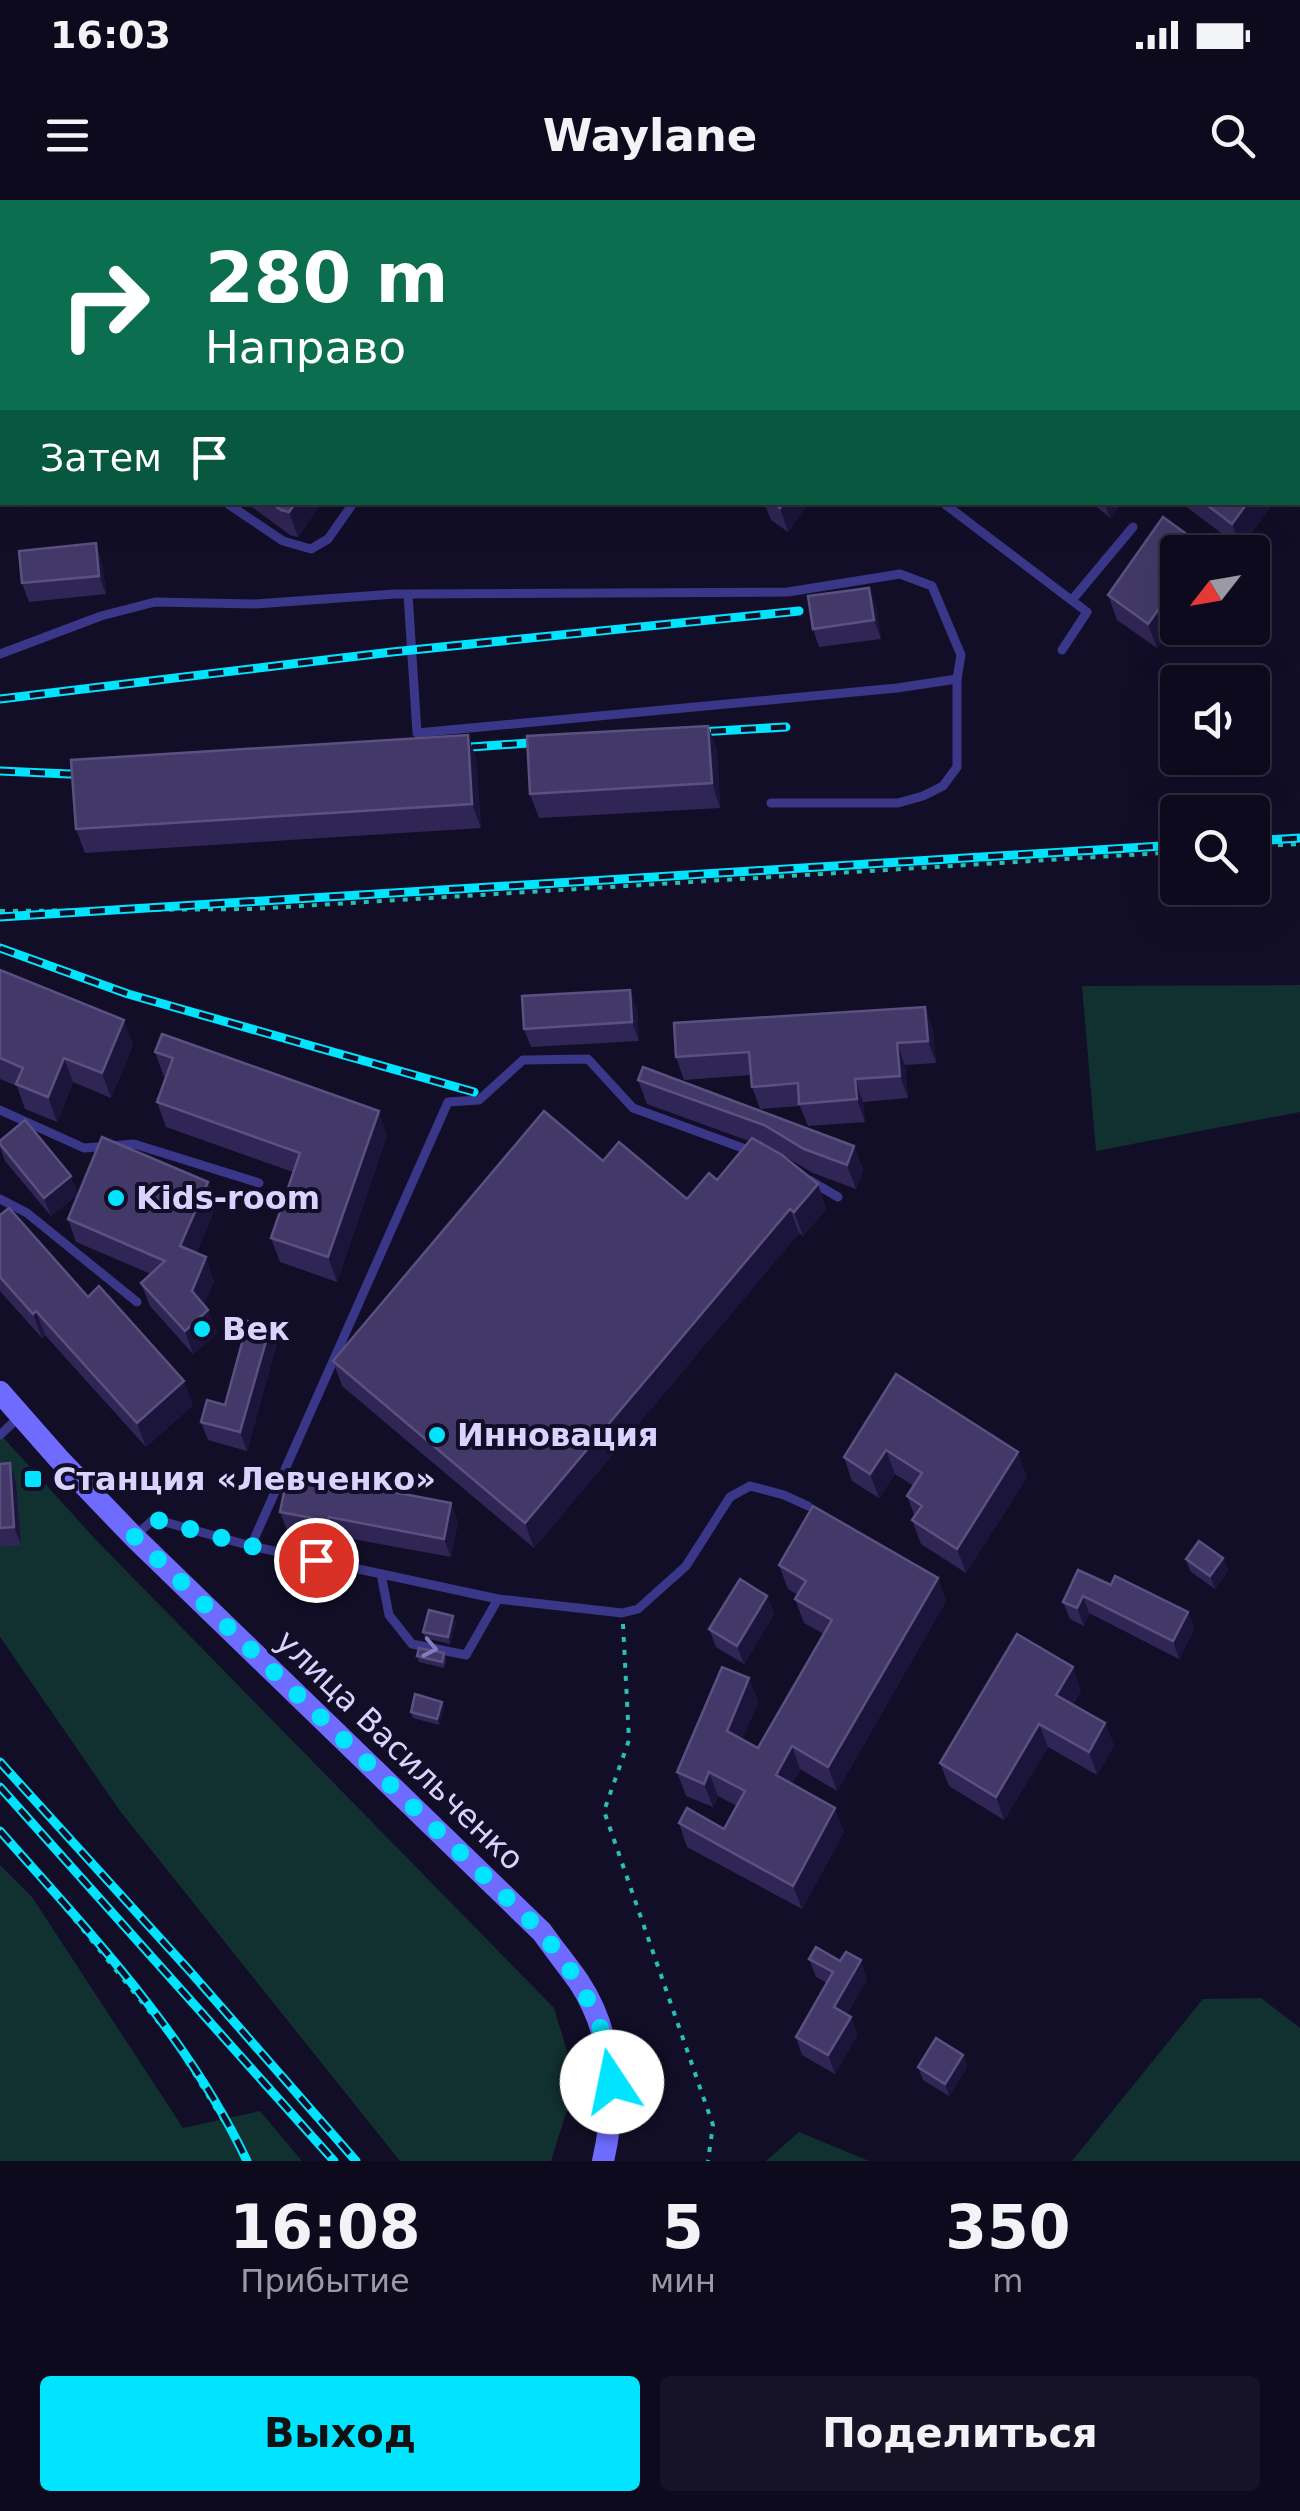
<!DOCTYPE html>
<html lang="ru">
<head>
<meta charset="utf-8">
<style>
	body { margin:0; font-family:"DejaVu Sans",sans-serif; background:#171326; color:#f1f3f6; height:100vh; display:flex; flex-direction:column; font-size:38px; white-space:nowrap }
	* { box-sizing:border-box; margin:0 }
	p { font-size:32px; color:#9b9aa4 }
	.icon { flex:none; width:55px; height:55px; fill:none; stroke:currentColor; stroke-width:2; stroke-linecap:round; stroke-linejoin:round }
	.map { position:relative; height:1961px; overflow:hidden }
	.sheet { display:flex; flex-direction:column; background:#0e0a1d; flex:1 }
	.sheet>* { flex:none }
	.banner { position:absolute; left:0px; top:0px; width:1300px; height:305px; box-shadow:0 10px 40px #0002,0 0 0 2px #2e2b3b; background:#0b6e4f; color:#fff; overflow:hidden }
	.needle { width:65px; rotate:239deg }
	.controls { position:absolute; left:1160px; top:335px; display:grid; gap:20px }
	.controls a { display:grid; place-items:center; width:110px; height:110px; border-radius:10px; background:#0e0a1d; box-shadow:0 10px 40px #0002,0 0 0 2px #2e2b3b; font-size:50px }
	.pin { position:absolute; display:grid; place-items:center; width:85px; height:85px; color:#fff; margin:-42px; border:5px solid #fff; border-radius:50%; box-shadow:0 2px 10px #0007 }
	.me { position:absolute; width:110px; margin:-55px; rotate:349deg; stroke-linejoin:round; filter:drop-shadow(0 0 8px #0008) }
	.turn { display:flex; align-items:center; gap:35px; height:210px; padding:0 40px; font-size:45px }
	.turn .icon { width:130px; height:130px; stroke-width:2.5 }
	.turn b { display:block; font-size:70px; line-height:85px }
	.then { display:flex; align-items:center; height:95px; padding:0 40px; background:#0003; gap:20px; font-size:38px }
	.eta { display:flex; justify-content:space-evenly; align-items:center; height:170px; text-align:center }
	.eta b { font-size:60px; font-weight:700; line-height:70px }
	.button { display:flex; gap:20px; margin-top:auto; padding:20px 40px }
	.button a { flex:1; height:115px; border-radius:10px; background:#00e4ff; color:#111; font-size:40px; font-weight:700; line-height:115px; text-align:center }
	.button a+a { background:#171326; color:#f1f3f6 }
	.status { display:flex; justify-content:space-between; align-items:center; height:70px; padding:0 50px; background:#0e0a1d; direction:ltr }
	.status svg { height:28px; fill:currentColor }
	header { display:flex; justify-content:space-between; align-items:center; height:130px; padding:0 40px; background:#0e0a1d; font-size:45px; font-weight:700 }
	.map>svg:first-child { display:block }
</style>
</head>
<body>
<div class="status"><b>16:03</b><svg viewBox="0 0 49 12"><path d="M0 12V9h3v3zM5 12V6h3v6zM10 12V3h3v9zM15 12V0h3v12zM26 1h20v11H26zM47 4h2v5h-2z"/></svg></div>
<header><svg class="icon" aria-label="menu" viewBox="0 0 24 24"><path d="M4 6h16M4 12h16M4 18h16"/></svg>Waylane<svg class="icon" aria-label="search" viewBox="0 0 24 24"><circle cx="10" cy="10" r="6"/><path d="M15 15l6 6"/></svg></header>
<div class="map">
<svg width="1300" height="1961" viewBox="0 0 1300 1961">
	<rect width="100%" height="100%" fill="#120e27"/>
	<!-- green -->
	<g fill="#113130">
		<path d="M1300,785V912L1096,951L1082,786Z"/>
		<path d="M0,1234L96,1340L554,1808L576,1881L551,1961H400L120,1611L0,1437Z"/>
		<path d="M0,1665L32,1697L183,1928L260,1911L302,1961H0Z"/>
		<path d="M1261,1798L1300,1828V1961H1072L1203,1799Z"/>
		<path d="M799,1932L869,1961H766Z"/>
	</g>
	<g fill="none" stroke-linecap="round" stroke-linejoin="round">
		<!-- path -->
		<g stroke="#29beb6" stroke-width="4" stroke-dasharray="5 8" stroke-linecap="butt">
			<path d="M1252,647L1300,644"/>
			<path d="M0,711L253,709L1178,652"/>
			<path d="M623,1424L629,1540L604,1611L713,1925L708,1961"/>
			<path d="M0,1628L176,1844L248,1961"/>
		</g>
		<!-- service -->
		<g stroke="#3a3688" stroke-width="9">
			<path d="M70,0L74,2"/>
			<path d="M507,0L511,2"/>
			<path d="M967,0L970,2"/>
			<path d="M1212,0L1215,2"/>
			<path d="M335,2L337,0"/>
			<path d="M1298,28L1300,25"/>
			<path d="M0,230L2,231"/>
			<path d="M225,302L283,341L311,349L328,339L354,302"/>
			<path d="M942,302L1087,412L1062,450"/>
			<path d="M1072,400L1133,327"/>
			<path d="M0,454L101,416L155,402L255,404L395,394H408L788,392L900,374L932,386L961,455L957,479L897,488L417,533L408,394"/>
			<path d="M771,603H898L923,596L943,586L957,567V479"/>
			<path d="M0,910L84,948L134,944L259,983"/>
			<path d="M809,980L838,997"/>
			<path d="M0,999L27,1013L137,1102"/>
			<path d="M0,1235L20,1216"/>
			<path d="M136,1335L154,1319L251,1346L498,1399L622,1413L638,1409L686,1366L730,1297L750,1286L784,1295L808,1306"/>
			<path d="M251,1346L448,902L479,900L523,860L588,859L633,908L751,951"/>
			<path d="M381,1374L389,1415L412,1444L466,1455L498,1399"/>
		</g>
		<!-- secondary -->
		<path stroke="#6f6bff" stroke-width="22" d="M0,1192L59,1259L133,1336L542,1732C554,1749 567,1765 579,1782C614,1835 617,1901 603,1961"/>
		<!-- rail casing -->
		<g stroke="#00e4ff" stroke-width="9">
			<g id="rail">
				<path d="M775,0L779,2"/>
				<path d="M1126,0L1129,2"/>
				<path d="M1150,0L1153,2"/>
				<path d="M1298,120L1300,122"/>
				<path d="M0,499L392,452L799,411"/>
				<path d="M681,533L786,527"/>
				<path d="M442,549L557,541"/>
				<path d="M0,571L69,574L98,572"/>
				<path d="M1252,641L1300,638"/>
				<path d="M0,717L1178,645"/>
				<path d="M0,748L128,794L474,892"/>
				<path d="M0,1562L187,1768L356,1961"/>
				<path d="M0,1587L334,1961"/>
				<path d="M0,1631C91,1734 188,1836 247,1961"/>
			</g>
		</g>
		<!-- rail -->
		<use href="#rail" stroke="#120e27" stroke-width="5" stroke-dasharray="15" stroke-linecap="butt"/>
	</g>
	<!-- wall -->
	<g fill="#302656">
		<path d="M195,0H250L248,2H199Z"/>
		<path d="M370,0H471L474,2H374Z"/>
		<path d="M571,0H763L766,2H574Z"/>
		<path d="M810,0H909L913,2H813Z"/>
		<path d="M0,5L2,7V178L0,176Z"/>
		<path d="M245,302H322L298,337L290,335Z"/>
		<path d="M764,302H809L788,332L771,320Z"/>
		<path d="M1091,302H1123L1110,318Z"/>
		<path d="M1180,302H1274L1241,348Z"/>
		<path d="M1178,352V419L1157,448L1117,420L1108,395Z"/>
		<path d="M102,362L106,394L29,402L22,383Z"/>
		<path d="M876,406L881,439L819,447L813,429Z"/>
		<path d="M708,526L717,550L720,608L539,618L530,594Z"/>
		<path d="M468,535L476,559L481,628L85,653L76,629Z"/>
		<path d="M0,770L133,844L111,898L73,882L57,922L25,909L17,886L0,879Z"/>
		<path d="M925,807L933,830L936,863L905,865L908,898L863,902L865,922L808,926L800,906L760,909L752,887L751,875L684,880L676,857Z"/>
		<path d="M637,808L639,841L531,847L524,829Z"/>
		<path d="M155,852L387,935L337,1082L280,1062L271,1038L293,972L166,927L157,902L166,877H164Z"/>
		<path d="M638,880L854,946L863,970L856,989L813,973L783,955L818,984L826,1009L803,1036L799,1033L534,1348L342,1186L333,1161L603,961L687,999L717,980L749,941L647,904Z"/>
		<path d="M0,939V941L78,994L51,1016L5,961L0,947Z"/>
		<path d="M208,982L216,1006L196,1053L214,1081L204,1105L217,1133L193,1154L150,1106L141,1083L151,1074L76,1042L68,1019Z"/>
		<path d="M0,1015L88,1097L193,1205L146,1247L45,1135L42,1138L0,1091Z"/>
		<path d="M270,1127L276,1146L247,1251L208,1240L201,1222L225,1205Z"/>
		<path d="M896,1174L1027,1277L966,1373L921,1344L912,1320L915,1317L907,1296L914,1286L895,1274L879,1298L852,1281L844,1257Z"/>
		<path d="M10,1263L16,1282L21,1345L0,1347V1264Z"/>
		<path d="M280,1312L458,1321L451,1357L336,1336L335,1339L287,1330Z"/>
		<path d="M1223,1358L1228,1370L1215,1389L1190,1371L1186,1359Z"/>
		<path d="M779,1365L938,1378L946,1401L837,1591L800,1569L792,1584L844,1632L802,1709L687,1647L679,1623L724,1629L737,1606L718,1596L713,1607L686,1596L677,1572L749,1478L758,1502L742,1539L758,1548L824,1434L804,1423L795,1399L798,1395L788,1389Z"/>
		<path d="M1111,1385L1188,1412L1194,1429L1179,1459L1089,1413L1084,1426L1070,1419L1063,1402Z"/>
		<path d="M767,1396L774,1414L744,1464L716,1447L709,1429Z"/>
		<path d="M453,1416L456,1423L450,1444L425,1438L423,1432Z"/>
		<path d="M444,1453L446,1459L444,1468L419,1462L417,1456Z"/>
		<path d="M1081,1490L1073,1505L1105,1523L1114,1546L1097,1575L1048,1547L1004,1620L949,1586L940,1563Z"/>
		<path d="M442,1502L444,1508L439,1525L413,1518L411,1512Z"/>
		<path d="M809,1759L867,1779L847,1814L851,1817L857,1835L835,1874L802,1855L796,1837L827,1783L816,1777Z"/>
		<path d="M963,1855L967,1867L949,1896L923,1880L918,1867Z"/>
	</g>
	<!-- shaded-wall -->
	<g fill="#1c153b">
		<path d="M224,0H250L248,2H223Z"/>
		<path d="M1261,0H1275L1273,2H1262Z"/>
		<path d="M1300,231V267L1298,270V234Z"/>
		<path d="M296,302H322L298,337L289,312Z"/>
		<path d="M784,302H809L788,332L780,308Z"/>
		<path d="M1104,302H1123L1110,318Z"/>
		<path d="M1248,302H1274L1241,348L1232,324Z"/>
		<path d="M96,343L102,362L106,394L99,376Z"/>
		<path d="M1178,382V419L1157,448L1148,424Z"/>
		<path d="M869,388L876,406L881,439L874,420Z"/>
		<path d="M708,526L717,550L720,608L712,583Z"/>
		<path d="M468,535L476,559L481,628L472,604Z"/>
		<path d="M630,790L637,808L639,841L632,822Z"/>
		<path d="M925,807L933,830L936,863L928,841Z"/>
		<path d="M124,820L133,844L111,898L102,873Z"/>
		<path d="M897,843L905,865L908,898L900,876Z"/>
		<path d="M64,858L73,882L57,922L48,897Z"/>
		<path d="M855,879L863,902L865,922L857,899Z"/>
		<path d="M379,911L387,935L337,1082L328,1057Z"/>
		<path d="M854,946L863,970L856,989L847,965Z"/>
		<path d="M71,976L78,994L51,1016L44,998Z"/>
		<path d="M208,982L216,1006L189,1070L180,1046Z"/>
		<path d="M818,984L826,1009L803,1036L794,1012Z"/>
		<path d="M790,1009L799,1033L534,1348L525,1323Z"/>
		<path d="M206,1057L214,1081L200,1115L192,1091Z"/>
		<path d="M208,1110L217,1133L193,1154L185,1131Z"/>
		<path d="M36,1111L45,1135L42,1138L33,1114Z"/>
		<path d="M270,1127L276,1146L247,1251L240,1232Z"/>
		<path d="M184,1181L193,1205L146,1247L137,1223Z"/>
		<path d="M886,1250L895,1274L879,1298L870,1274Z"/>
		<path d="M1018,1252L1027,1277L966,1373L957,1349Z"/>
		<path d="M10,1263L16,1282L21,1345L14,1327Z"/>
		<path d="M451,1303L458,1321L451,1357L444,1339Z"/>
		<path d="M329,1317L336,1336L335,1339L328,1321Z"/>
		<path d="M1223,1358L1228,1370L1215,1389L1210,1376Z"/>
		<path d="M938,1378L946,1401L837,1591L828,1567Z"/>
		<path d="M767,1396L774,1414L744,1464L737,1446Z"/>
		<path d="M1083,1396L1089,1413L1084,1426L1077,1408Z"/>
		<path d="M1188,1412L1194,1429L1179,1459L1173,1441Z"/>
		<path d="M453,1416L456,1423L450,1444L448,1437Z"/>
		<path d="M1073,1467L1081,1490L1065,1518L1056,1495Z"/>
		<path d="M749,1478L758,1502L736,1555L727,1531Z"/>
		<path d="M442,1502L444,1508L439,1525L437,1519Z"/>
		<path d="M1105,1523L1114,1546L1097,1575L1089,1552Z"/>
		<path d="M1039,1524L1048,1547L1004,1620L996,1597Z"/>
		<path d="M792,1546L800,1569L785,1599L776,1575Z"/>
		<path d="M709,1572L718,1596L713,1607L704,1584Z"/>
		<path d="M835,1608L844,1632L802,1709L793,1686Z"/>
		<path d="M861,1760L867,1779L841,1825L834,1807Z"/>
		<path d="M851,1817L857,1835L835,1874L828,1855Z"/>
		<path d="M963,1855L967,1867L949,1896L945,1884Z"/>
	</g>
	<!-- building -->
	<g fill="#423968" stroke="#5a5180" stroke-width="2.5">
		<path d="M387,0H471L474,2H385Z"/>
		<path d="M596,0H763L766,2H599Z"/>
		<path d="M835,0H909L913,2H839Z"/>
		<path d="M915,0H937L940,2H913Z"/>
		<path d="M0,5L2,7V160L0,158Z"/>
		<path d="M1298,133L1300,135V231L1298,234Z"/>
		<path d="M270,302H296L289,312L281,310Z"/>
		<path d="M772,302H784L780,308Z"/>
		<path d="M1203,302H1248L1232,324Z"/>
		<path d="M1163,317L1203,346L1199,352H1178V382L1148,424L1108,395Z"/>
		<path d="M96,343L99,376L22,383L19,351Z"/>
		<path d="M869,388L874,420L813,429L808,396Z"/>
		<path d="M708,526L712,583L530,594L527,536Z"/>
		<path d="M468,535L472,604L76,629L71,560Z"/>
		<path d="M0,770L124,820L102,873L64,858L48,897L16,884L23,868L0,858Z"/>
		<path d="M630,790L632,822L524,829L522,796Z"/>
		<path d="M925,807L928,841L897,843L900,876L855,879L857,899L799,904L798,883L752,887L749,852L676,857L674,823Z"/>
		<path d="M162,834L379,911L328,1057L271,1038L300,953L157,902L173,858L155,852Z"/>
		<path d="M643,867L854,946L847,965L804,949L764,925L638,880Z"/>
		<path d="M544,911L603,961L619,942L687,999L709,973L717,980L752,938L782,955L818,984L794,1012L790,1009L525,1323L333,1161Z"/>
		<path d="M25,920L71,976L44,998L0,944V941Z"/>
		<path d="M102,937L208,982L180,1046L206,1057L192,1091L208,1110L185,1131L141,1083L165,1061L68,1019Z"/>
		<path d="M9,1008L88,1097L99,1086L184,1181L137,1223L36,1111L33,1114L0,1077V1015Z"/>
		<path d="M248,1121L270,1127L240,1232L201,1222L207,1200L225,1205Z"/>
		<path d="M896,1174L1018,1252L957,1349L912,1320L922,1306L907,1296L922,1273L886,1250L870,1274L844,1257Z"/>
		<path d="M10,1263L14,1327L0,1328V1264Z"/>
		<path d="M287,1277L345,1288L346,1283L451,1303L444,1339L329,1317L328,1321L280,1312Z"/>
		<path d="M813,1306L938,1378L828,1567L792,1546L776,1575L835,1608L793,1686L679,1623L687,1608L724,1629L745,1591L709,1572L704,1584L677,1572L722,1467L749,1478L727,1531L758,1548L832,1420L795,1399L806,1381L779,1365Z"/>
		<path d="M1199,1341L1223,1358L1210,1376L1186,1359Z"/>
		<path d="M1078,1370L1111,1385L1115,1376L1188,1412L1173,1441L1083,1396L1077,1408L1063,1402Z"/>
		<path d="M740,1379L767,1396L737,1446L709,1429Z"/>
		<path d="M429,1410L453,1416L448,1437L423,1432Z"/>
		<path d="M1017,1434L1073,1467L1056,1495L1105,1523L1089,1552L1039,1524L996,1597L940,1563Z"/>
		<path d="M419,1448L444,1453L442,1462L417,1456Z"/>
		<path d="M415,1494L442,1502L437,1519L411,1512Z"/>
		<path d="M816,1747L840,1761L846,1752L861,1760L834,1807L851,1817L828,1855L796,1837L833,1772L809,1759Z"/>
		<path d="M936,1838L963,1855L945,1884L918,1867Z"/>
	</g>
	<!-- one-way arrows -->
	<defs><path id="oneway-chevron" d="M-2-3.5L2.5 0L-2 3.5" fill="none" stroke-width="1.6" stroke-linecap="round" stroke-linejoin="round" transform="scale(2.5)"/></defs>
	<use stroke="#827dbe" href="#oneway-chevron" transform="translate(430 1448) rotate(11)"/>
	<g fill="none" stroke-linecap="round" stroke-linejoin="round">
		<!-- route -->
		<path stroke="#00e4ff" stroke-width="18" stroke-dasharray="0 32.4" d="M316,1360L251,1346L154,1319L134,1336L542,1732L581,1785L604,1836L612,1882"/>
	</g>
	<!-- markers -->
	<g fill="#00e4ff" stroke="#120e27" stroke-width="4">
		<circle cx="116" cy="998" r="10"/>
		<circle cx="202" cy="1129" r="10"/>
		<circle cx="437" cy="1235" r="10"/>
		<rect x="23" y="1269" width="20" height="20" rx="5"/>
	</g>
	<g text-anchor="middle" stroke-width="8" stroke-linejoin="round" paint-order="stroke">
		<!-- poi labels -->
		<g font-size="32" font-weight="bold" fill="#d9d4ff" stroke="#120e27" text-anchor="start">
			<text x="136" y="1009">Kids-room</text>
			<text x="222" y="1140">Век</text>
			<text x="457" y="1246">Инновация</text>
			<text x="53" y="1290">Станция «Левченко»</text>
		</g>
		<!-- street labels -->
		<g font-size="32" fill="#d9d4ff" stroke="#120e27">
			<text transform="translate(400 1550) rotate(44)" y="11">улица Васильченко</text>
		</g>
	</g>
</svg>
<div class="controls">
<a><svg class="needle" viewBox="-14 -14 28 28"><path d="M0-13l5 13h-10z" fill="#e53935"/><path d="M0 13l5-13h-10z" fill="#9b9aa4"/></svg></a>
<a><svg class="icon" aria-label="sound" viewBox="0 0 24 24"><path d="M4 9h4l5-4v14l-5-4H4zM17 9q2 3 0 6"/></svg></a>
<a><svg class="icon" aria-label="search" viewBox="0 0 24 24"><circle cx="10" cy="10" r="6"/><path d="M15 15l6 6"/></svg></a>
</div>
<div class="pin" style="left:316px;top:1360px;background:#d93025"><svg class="icon" aria-label="arrive" viewBox="0 0 24 24"><path d="M6 21V4h12l-3 4 3 4H6"/></svg></div>
<svg class="me" style="left:612px;top:1882px" viewBox="-20 -20 40 40"><circle r="19" fill="#fff"/><path d="M0-13L10 11 0 6-10 11z" fill="#00e4ff"/></svg>
<div class="banner">
<div class="turn"><svg class="icon" aria-label="right" viewBox="0 0 24 24"><path d="M7 20v-9h11M14 6l5 5-5 5"/></svg><div><b>280 m</b>Направо</div></div>
<div class="then">Затем<svg class="icon" aria-label="arrive" viewBox="0 0 24 24"><path d="M6 21V4h12l-3 4 3 4H6"/></svg></div>
</div>
</div>
<section class="sheet">
<div class="eta">
<div><b>16:08</b><p>Прибытие</p></div>
<div><b>5</b><p>мин</p></div>
<div><b>350</b><p>m</p></div>
</div>
<div class="button"><a>Выход</a><a>Поделиться</a></div>
</section>
</body>
</html>
